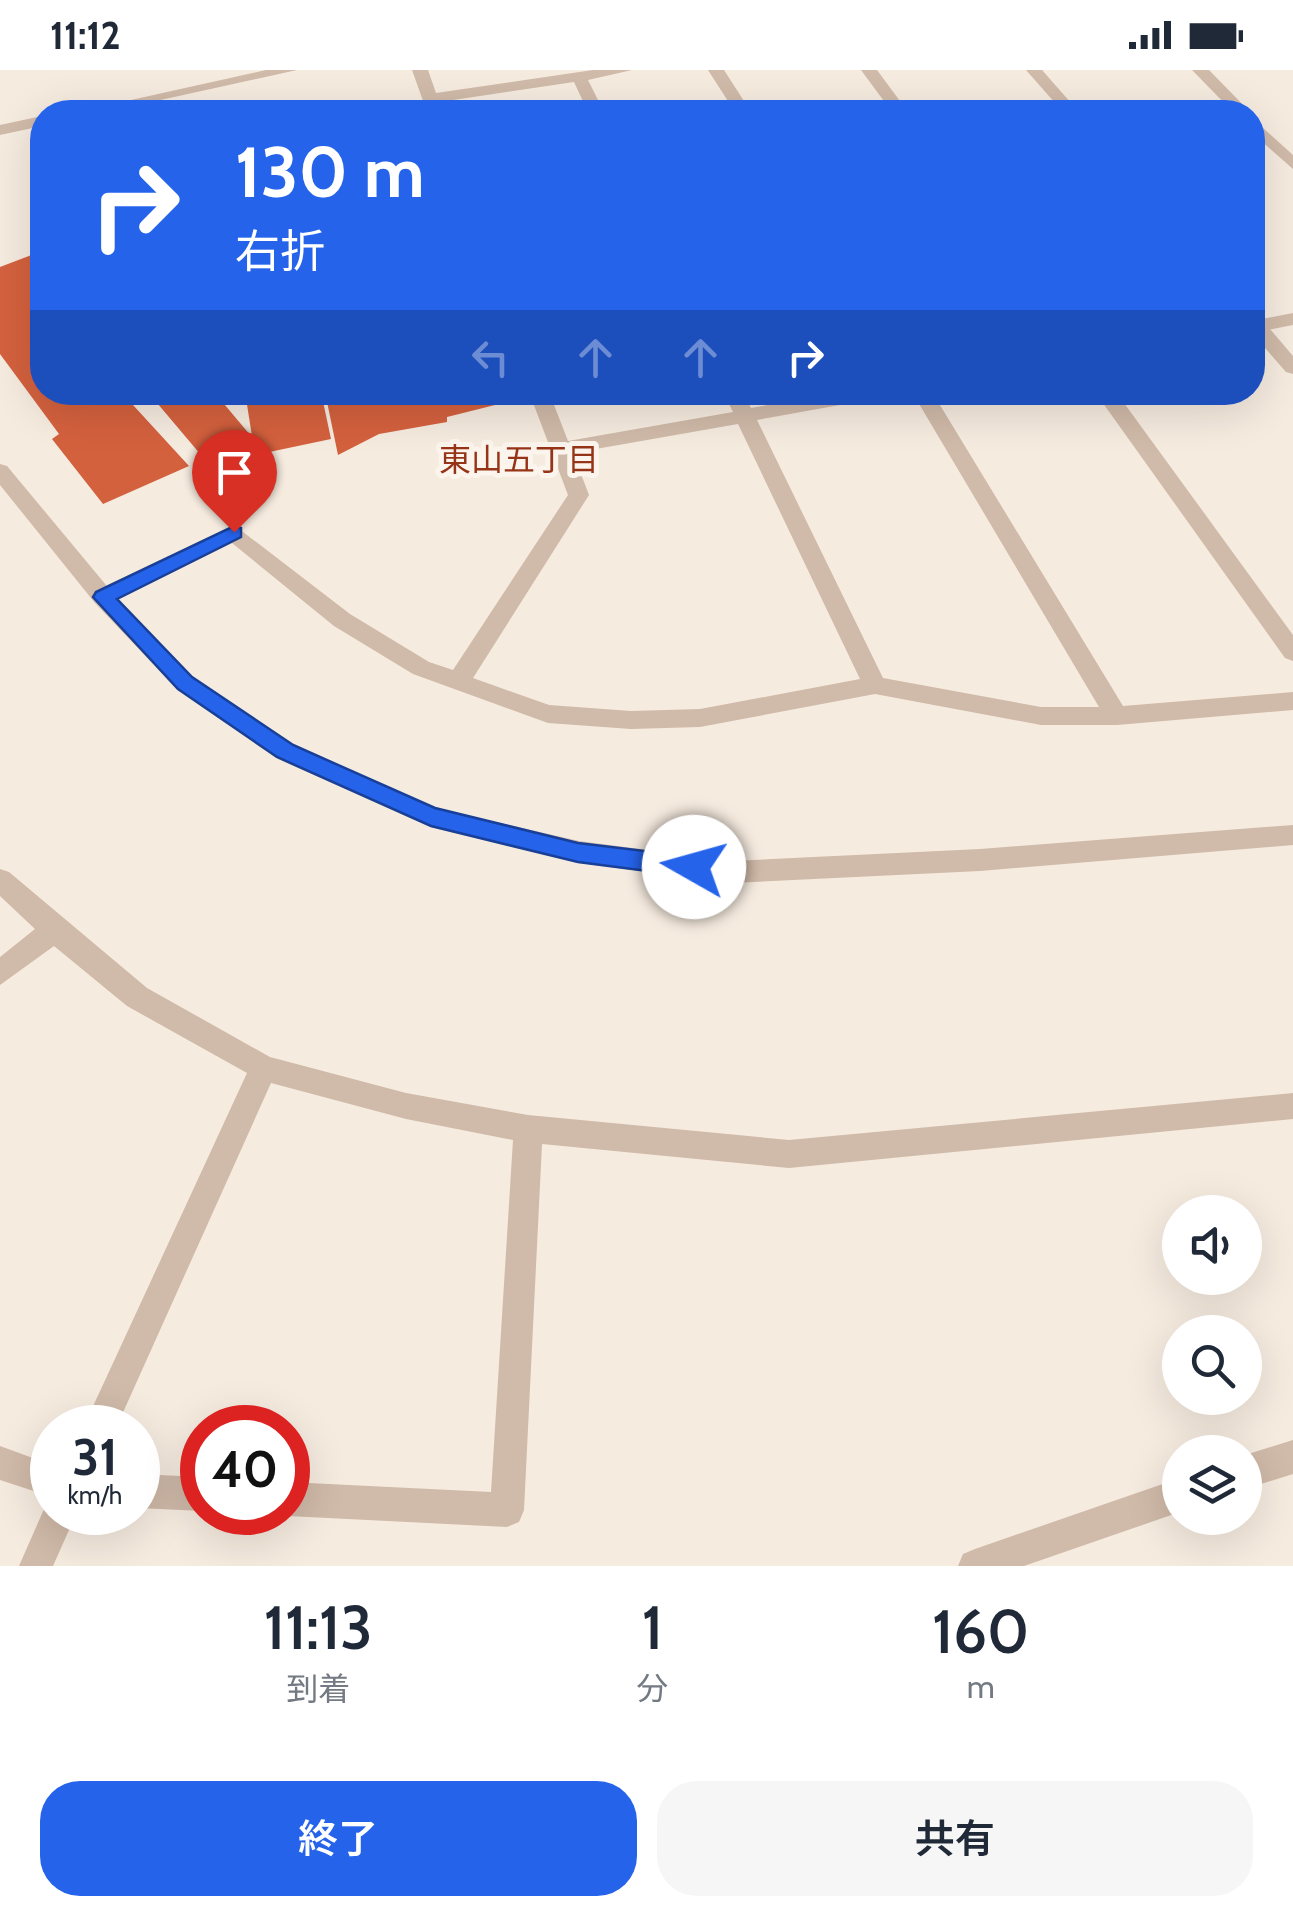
<!DOCTYPE html>
<html lang="ja">
<head>
<meta charset="utf-8">
<style>
	body { margin:0; font-family:Cabin,"Noto Sans JP",sans-serif; background:#f6f6f7; color:#1f2937; height:100vh; display:flex; flex-direction:column; font-size:38px; white-space:nowrap }
	* { box-sizing:border-box; margin:0 }
	p { font-size:32px; color:#747a83 }
	.icon { flex:none; width:55px; height:55px; fill:none; stroke:currentColor; stroke-width:2; stroke-linecap:round; stroke-linejoin:round }
	.map { position:relative; height:1496px; overflow:hidden }
	.sheet { display:flex; flex-direction:column; background:#fff; flex:1 }
	.sheet>* { flex:none }
	.top-card { position:absolute; left:30px; top:30px; width:1235px; height:305px; border-radius:40px; box-shadow:0 10px 40px #0002; background:#2563eb; color:#fff; overflow:hidden }
	.controls { position:absolute; left:1162px; top:1125px; display:grid; gap:20px }
	.controls a { display:grid; place-items:center; width:100px; height:100px; border-radius:50%; background:#fff; box-shadow:0 10px 40px #0002; font-size:50px }
	.speed { position:absolute; left:30px; top:1335px; display:flex; gap:20px; font-size:50px; font-weight:700; text-align:center }
	.speed>* { display:grid; place-content:center; width:130px; height:130px; border-radius:50%; background:#fff; box-shadow:0 10px 40px #0002; line-height:1 }
	.speed small { font-size:25px; font-weight:400 }
	.speed .limit { border:15px solid #d22; background:#fff; color:#111 }
	.pin { position:absolute; display:grid; place-items:center; width:85px; height:85px; color:#fff; margin:-102px -42px; border-radius:50% 50% 50% 0; rotate:-45deg; box-shadow:0 0 10px #0007 }
	.pin .icon { rotate:45deg }
	.me { position:absolute; width:110px; margin:-55px; rotate:277deg; stroke-linejoin:round; filter:drop-shadow(0 0 8px #0008) }
	.turn { display:flex; align-items:center; gap:35px; height:210px; padding:0 40px; font-size:45px }
	.turn .icon { width:130px; height:130px; stroke-width:2.5 }
	.turn b { display:block; font-size:70px; line-height:85px }
	.lanes { display:flex; align-items:center; height:95px; padding:0 40px; background:#0003; justify-content:center; gap:50px; direction:ltr }
	.lanes .off { opacity:.35 }
	.eta { display:flex; justify-content:space-evenly; align-items:center; height:170px; text-align:center }
	.eta b { font-size:60px; font-weight:600; line-height:70px }
	.primary-button { display:flex; gap:20px; margin-top:auto; padding:20px 40px }
	.primary-button a { flex:1; height:115px; border-radius:40px; background:#2563eb; color:#fff; font-size:40px; font-weight:600; line-height:115px; text-align:center }
	.primary-button a+a { background:#f6f6f7; color:#1f2937 }
	.status { display:flex; justify-content:space-between; align-items:center; height:70px; padding:0 50px; background:#fff; direction:ltr }
	.status svg { height:28px; fill:currentColor }
	.map>svg:first-child { display:block }
</style>
</head>
<body>
<div class="status"><b>11:12</b><svg viewBox="0 0 49 12"><path d="M0 12V9h3v3zM5 12V6h3v6zM10 12V3h3v9zM15 12V0h3v12zM26 1h20v11H26zM47 4h2v5h-2z"/></svg></div>
<div class="map">
<svg width="1293" height="1496" viewBox="0 0 1293 1496">
	<rect width="100%" height="100%" fill="#f6ebdf"/>
	<!-- building -->
	<g fill="#d4613e">
		<path d="M42,181V322H214L251,366L201,385L152,327L133,335L189,396L103,434L52,369L59,364L0,284V197Z"/>
		<path d="M245,322H321L331,369L255,385Z"/>
		<path d="M325,322H495L499,334L447,347V352L379,364L338,385Z"/>
	</g>
	<g fill="none" stroke-linecap="round" stroke-linejoin="round">
		<!-- minor -->
		<g fill="#d0baa9" fill-rule="evenodd">
			<path d="M412,0H428L436,23L593,0H632L588,10L604,42H588L574,12L440,32L443,42H427Z"/>
			<path d="M708,0H724L751,42H735Z"/>
			<path d="M861,0H877L908,42H892Z"/>
			<path d="M1192,0H1209L1250,42H1233Z"/>
			<path d="M1252,48L1293,85V99L1252,63Z"/>
			<path d="M1293,243V255L1252,263V251Z"/>
			<path d="M529,322H549L568,371L733,342L723,322H743L751,338L840,322H889L879,328L757,350L883,608L1041,637H1099L912,322H932L1123,636L1293,622V640L1117,655H1041L875,624L700,657L631,659L548,653L413,604L334,556L232,473L111,533L103,535L92,527L95,521L234,455L350,544L429,592L453,600L568,425ZM738,354L860,609L700,639L631,641L549,635L473,608L589,425L573,383Z"/>
			<path d="M1095,322H1116L1293,565V591L1285,588Z"/>
			<path d="M0,799L9,802L147,918L270,987L406,1023L528,1045L789,1070L1293,1023V1049L789,1098L542,1074L524,1440L519,1452L507,1457L288,1446L280,1442H288V1412L491,1422L513,1070L406,1049L271,1013L116,1358H83L247,1003L127,936L54,876L0,915V887L35,859L0,826Z"/>
			<path d="M0,1376L52,1395V1427L0,1410Z"/>
			<path d="M138,1404L202,1407V1441L138,1438Z"/>
			<path d="M52,1428V1442H77L53,1496H19L48,1430Z"/>
		</g>
		<!-- tertiary -->
		<g fill="#d0baa9" fill-rule="evenodd">
			<path d="M266,0H297L106,42H77Z"/>
			<path d="M1026,0H1042L1079,42H1063Z"/>
			<path d="M42,46V56L0,65V55Z"/>
			<path d="M1252,244L1259,246L1293,286V304L1286,302L1252,263Z"/>
			<path d="M0,394L7,396L111,521L193,607L294,674L435,738L579,771L732,791L980,779L1293,755V775L980,801L732,813L579,793L431,757L276,688L177,619L95,533L0,415Z"/>
			<path d="M1293,1370V1404L1245,1419V1385Z"/>
			<path d="M1180,1408V1442L1024,1496H958L963,1484L975,1479Z"/>
		</g>
	</g>
	<!-- route -->
	<path fill="#2563eb" stroke="#184099" stroke-width="2.5" d="M234,456L241,458V467L117,529L192,607L293,675L435,738L578,773L694,787L702,790L706,797L702,804L694,807L578,792L431,756L277,687L178,619L93,527L96,522Z"/>
	<g text-anchor="middle" stroke-width="10" stroke-linejoin="round" paint-order="stroke">
		<!-- neighbourhood labels -->
		<g font-size="32" fill="#963417" stroke="#fcf5ed">
			<text x="519" y="401">東山五丁目</text>
		</g>
	</g>
</svg>
<div class="controls">
<a><svg class="icon" aria-label="sound" viewBox="0 0 24 24"><path d="M4 9h4l5-4v14l-5-4H4zM17 9q2 3 0 6"/></svg></a>
<a><svg class="icon" aria-label="search" viewBox="0 0 24 24"><circle cx="10" cy="10" r="6"/><path d="M15 15l6 6"/></svg></a>
<a><svg class="icon" aria-label="layers" viewBox="0 0 24 24"><path d="M12 4l9 5-9 5-9-5zM3 14l9 5 9-5"/></svg></a>
</div>
<div class="speed"><div>31<small>km/h</small></div><div class="limit">40</div></div>
<div class="pin" style="left:234px;top:462px;background:#d93025"><svg class="icon" aria-label="arrive" viewBox="0 0 24 24"><path d="M6 21V4h12l-3 4 3 4H6"/></svg></div>
<svg class="me" style="left:694px;top:797px" viewBox="-20 -20 40 40"><circle r="19" fill="#fff"/><path d="M0-13L10 11 0 6-10 11z" fill="#2563eb"/></svg>
<div class="top-card">
<div class="turn"><svg class="icon" aria-label="right" viewBox="0 0 24 24"><path d="M7 20v-9h11M14 6l5 5-5 5"/></svg><div><b>130 m</b>右折</div></div>
<div class="lanes"><svg class="icon off" aria-label="left" viewBox="0 0 24 24"><path d="M17 20v-9H6M10 6l-5 5 5 5"/></svg><svg class="icon off" aria-label="ahead" viewBox="0 0 24 24"><path d="M12 20V5M6 11l6-6 6 6"/></svg><svg class="icon off" aria-label="ahead" viewBox="0 0 24 24"><path d="M12 20V5M6 11l6-6 6 6"/></svg><svg class="icon" aria-label="right" viewBox="0 0 24 24"><path d="M7 20v-9h11M14 6l5 5-5 5"/></svg></div>
</div>
</div>
<section class="sheet">
<div class="eta">
<div><b>11:13</b><p>到着</p></div>
<div><b>1</b><p>分</p></div>
<div><b>160</b><p>m</p></div>
</div>
<div class="primary-button"><a>終了</a><a>共有</a></div>
</section>
</body>
</html>
